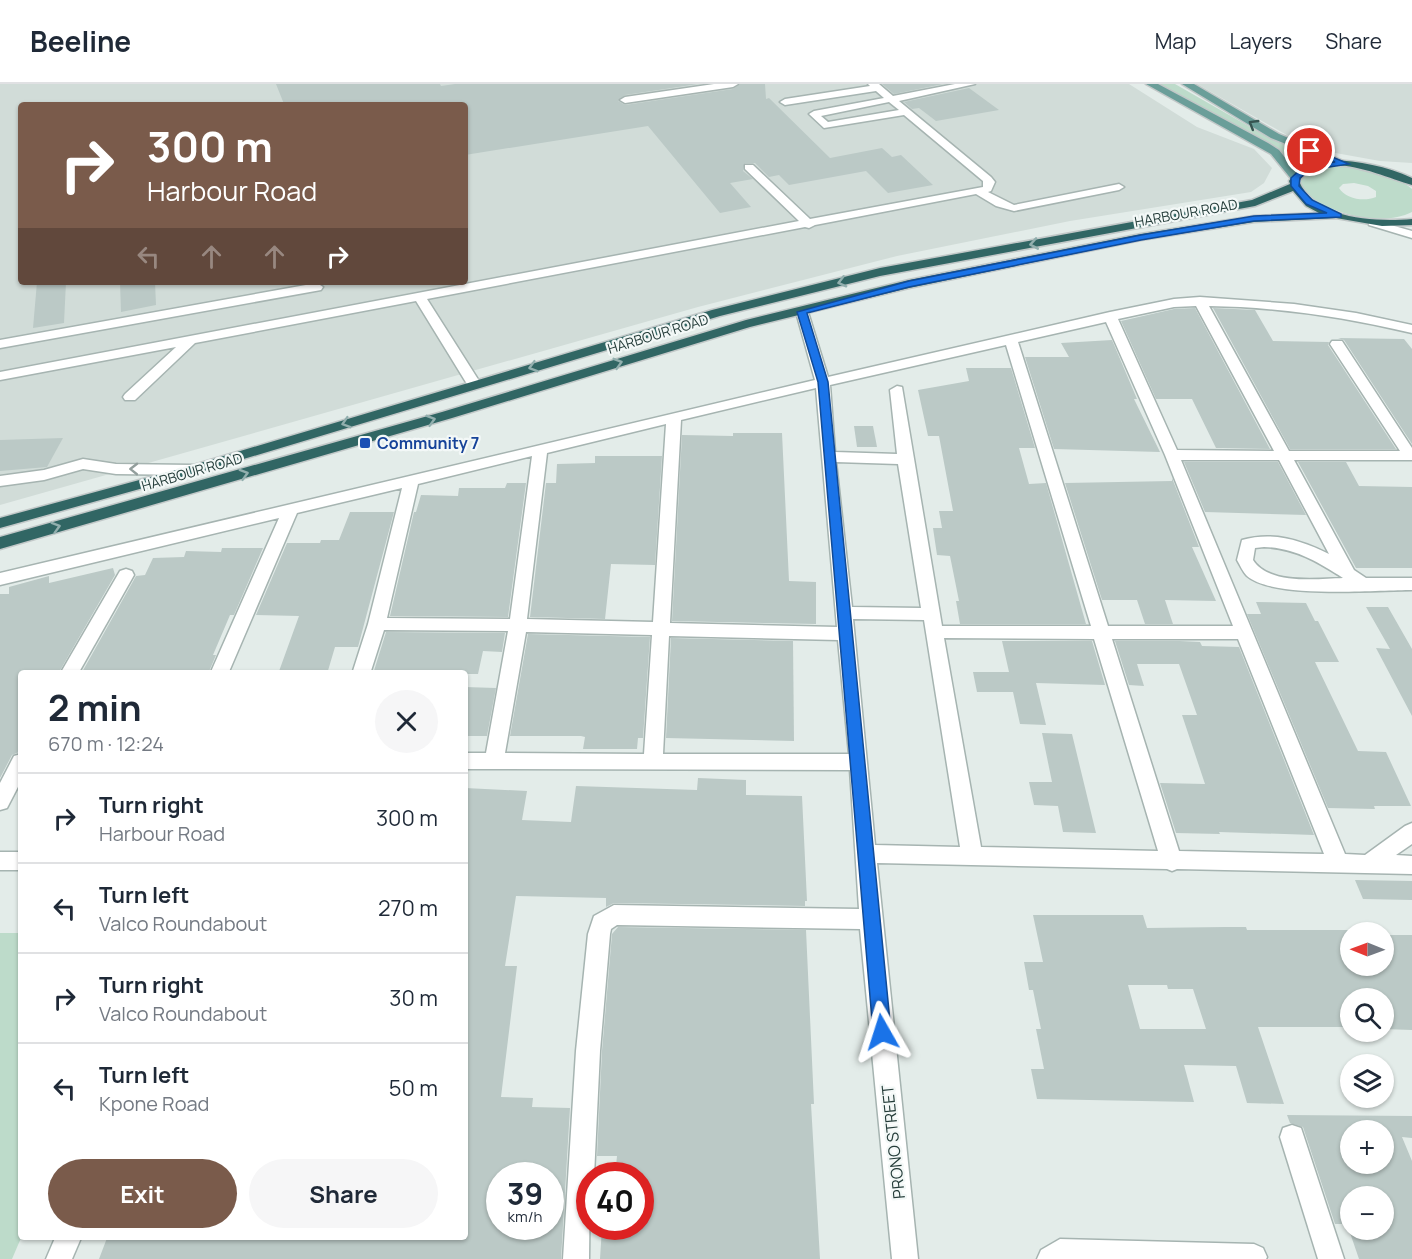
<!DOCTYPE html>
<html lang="en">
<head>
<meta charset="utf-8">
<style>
	body { margin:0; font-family:Manrope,sans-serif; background:#f6f6f7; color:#1f2937; height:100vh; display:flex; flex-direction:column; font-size:22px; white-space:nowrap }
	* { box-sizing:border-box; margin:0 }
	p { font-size:20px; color:#747a83 }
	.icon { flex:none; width:33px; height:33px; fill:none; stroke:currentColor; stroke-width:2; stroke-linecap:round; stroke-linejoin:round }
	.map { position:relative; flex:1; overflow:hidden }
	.side { position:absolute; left:18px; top:586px; width:450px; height:570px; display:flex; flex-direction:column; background:#fff; border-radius:6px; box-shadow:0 2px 4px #0004 }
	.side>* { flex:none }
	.top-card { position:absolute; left:18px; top:18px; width:450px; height:183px; border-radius:6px; box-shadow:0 2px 4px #0004; background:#7a5b4b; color:#fff; overflow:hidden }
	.needle { width:39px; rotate:271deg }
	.tools { position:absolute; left:1340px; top:838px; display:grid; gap:12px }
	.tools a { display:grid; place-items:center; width:54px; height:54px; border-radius:50%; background:#fff; box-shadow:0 2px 4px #0004; font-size:30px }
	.speed { position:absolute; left:486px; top:1078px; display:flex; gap:12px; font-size:30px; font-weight:700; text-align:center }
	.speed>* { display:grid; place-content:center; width:78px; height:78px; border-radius:50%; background:#fff; box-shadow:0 2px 4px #0004; line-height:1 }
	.speed small { font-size:15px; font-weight:400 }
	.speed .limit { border:9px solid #d22; background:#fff; color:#111 }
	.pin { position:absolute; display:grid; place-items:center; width:51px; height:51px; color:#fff; margin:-26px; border:3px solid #fff; border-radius:50%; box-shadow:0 2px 6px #0007 }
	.me { position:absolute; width:66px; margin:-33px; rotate:354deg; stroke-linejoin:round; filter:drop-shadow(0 0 4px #0008) }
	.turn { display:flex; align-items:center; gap:21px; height:126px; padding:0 30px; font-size:27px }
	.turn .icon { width:78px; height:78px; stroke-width:2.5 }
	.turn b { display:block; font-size:42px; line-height:51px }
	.lanes { display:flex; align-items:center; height:57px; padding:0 30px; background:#0003; justify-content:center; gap:30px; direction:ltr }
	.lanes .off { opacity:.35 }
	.round { display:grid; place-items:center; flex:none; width:63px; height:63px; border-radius:32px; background:#f6f6f7 }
	.summary { display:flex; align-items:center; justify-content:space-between; height:102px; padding:0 30px }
	h1 { font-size:36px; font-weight:700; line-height:45px }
	.action { display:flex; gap:12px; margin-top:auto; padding:12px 30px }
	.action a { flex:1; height:69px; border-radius:36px; background:#7a5b4b; color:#fff; font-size:24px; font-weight:700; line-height:69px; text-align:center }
	.action a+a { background:#f6f6f7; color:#1f2937 }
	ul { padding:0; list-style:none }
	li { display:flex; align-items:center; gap:18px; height:90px; padding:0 30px; border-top:2px solid #e0e1e3 }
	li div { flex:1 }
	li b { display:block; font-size:22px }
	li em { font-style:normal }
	header { display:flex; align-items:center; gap:36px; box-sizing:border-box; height:84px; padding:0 30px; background:#fff; border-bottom:2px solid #e0e1e3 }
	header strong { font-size:28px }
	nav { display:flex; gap:33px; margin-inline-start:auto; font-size:21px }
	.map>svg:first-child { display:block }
</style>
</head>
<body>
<header>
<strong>Beeline</strong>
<nav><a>Map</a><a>Layers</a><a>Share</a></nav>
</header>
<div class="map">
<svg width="1412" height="1175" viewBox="0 0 1412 1175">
	<rect width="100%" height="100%" fill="#e3ece9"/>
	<!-- built -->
	<g fill="#d1dcd8" fill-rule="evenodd">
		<path d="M0,0H1129L1197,43L1254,65L1272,84L1264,99L1251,108L1070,137L897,172L698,223L0,421ZM21,21H465V198H21Z"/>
		<path d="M1197,0H1412V79L1380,77L1330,68L1292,54Z"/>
	</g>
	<!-- green -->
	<g fill="#bddbca" fill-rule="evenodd">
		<path d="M1154,0H1175L1273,56L1319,74L1293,83L1282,70Z"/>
		<path d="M1339,82C1364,83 1393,89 1412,105V128C1381,144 1319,129 1299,101V96C1309,83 1323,82 1339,82ZM1354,99L1368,102L1376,107V113C1364,118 1346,115 1339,104L1343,100Z"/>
		<path d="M0,849H21V1154L12,1175H0Z"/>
	</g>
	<!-- building -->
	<g fill="#bbc9c6" fill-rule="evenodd">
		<path d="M276,0H440L441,2L455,0H698L625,11L618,17L625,21L733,5L740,0H765L766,15L769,14L830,74L882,64L892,73L901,71L933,101L888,109L866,87L789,101L779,91L769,93L755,79H745L743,87L753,95L730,99L751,123L720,129L648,42L465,71V21L284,20Z"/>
		<path d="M882,0H943L894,10Z"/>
		<path d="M969,4L999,26L936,37L919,24L912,25L904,18Z"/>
		<path d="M37,198H66L64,239L33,244Z"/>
		<path d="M120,198H155L156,221L121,228Z"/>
		<path d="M1195,224L1270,365L1216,364L1192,315H1156L1121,237L1174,225Z"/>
		<path d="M1213,224L1255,226L1273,257L1329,258L1328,261L1396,365H1290Z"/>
		<path d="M1338,254L1404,255L1412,265V360L1344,256Z"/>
		<path d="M1112,256L1137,315H1134L1160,368L1054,365L1025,273H1069L1061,259Z"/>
		<path d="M966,284H1011L1035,364H1019L1029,400L1046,399L1086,540H960L956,517H959L950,472L937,471L933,444H942L939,427H953L939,352H928L918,306L969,297Z"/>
		<path d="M854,342H873L877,363H857Z"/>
		<path d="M733,349H782L789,497L816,498V540L672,537L682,351L733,352Z"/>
		<path d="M63,354L47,383L0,387V356Z"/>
		<path d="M595,372H662L655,481L611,480L605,535L530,533L546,399H556L557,380L595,379Z"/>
		<path d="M1184,378H1278L1306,431L1205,428Z"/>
		<path d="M1298,378H1346L1359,402L1412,403V484H1356Z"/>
		<path d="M1172,394L1199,463H1192L1216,517L1165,516L1173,540H1145L1137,516H1102L1065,399L1172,397Z"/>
		<path d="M507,399H526L508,533L390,532L414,428H416L421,411L458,412L459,404H505Z"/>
		<path d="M350,428H394L358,563H335L327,590H278L299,532L256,531L287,459H320L321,456H339Z"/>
		<path d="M222,464H263L234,531H230L213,571H216L208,590H81L136,492L145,491L153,474L184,473L186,467L221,468Z"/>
		<path d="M113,484L115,491L58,590H21V664L19,668L12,671L0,694V510H9V503L49,492V499Z"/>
		<path d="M1256,518L1306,519L1315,537H1318L1339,578H1315L1358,667L1386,668L1411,722H1374L1375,725L1328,724L1247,530H1261Z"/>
		<path d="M1366,523H1388L1412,565V632L1376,564L1390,565Z"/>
		<path d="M386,548L505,549L502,568L483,567L478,590H373Z"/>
		<path d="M528,550L650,553L643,654H638L637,665H583L585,653L581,652H510Z"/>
		<path d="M671,554L793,557L794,657L666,654Z"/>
		<path d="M1002,557H1092L1105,601L1036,599L1046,641L1020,640L1013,608H977L973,588H1009Z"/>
		<path d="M1115,557H1180L1200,558L1202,562L1239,563L1314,751L1219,748L1220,750L1176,749L1160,699L1205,700L1182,631H1197L1179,580H1137L1144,602L1129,601Z"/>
		<path d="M465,603L496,604L487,652H465Z"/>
		<path d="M1042,649L1072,650L1096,749L1063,748L1058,722L1034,721L1029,698H1052Z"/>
		<path d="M698,694L746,696V711L802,712L807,817H805V822L614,819L606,823V814L516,812L505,882H517L501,1013L533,1014L532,1023L570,1024L561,1175H99L107,1154H465V704L527,707L522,736L571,738L576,702L697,706ZM500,1092H550V1143H500Z"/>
		<path d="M1355,796L1412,797V816L1363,815Z"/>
		<path d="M1033,831H1143L1147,844L1225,843H1246L1247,846H1375L1377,849H1350V882H1383V851H1412V946L1383,945V915H1350V943H1258L1284,1020L1247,1019L1236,982L1184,981L1194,1018L1037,1015L1031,985H1044L1036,945H1041L1033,906H1029L1024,878H1043ZM1128,901H1167L1168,905H1193L1206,945H1140Z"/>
		<path d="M618,843L806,846L814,1020H811L820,1175H600L602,1143H640V1092H615L617,1072H597L602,967L612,850Z"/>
		<path d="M1287,1031L1412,1032V1054L1402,1053L1412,1077V1175H1359L1347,1140H1335L1303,1043L1290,1039ZM1350,1047H1383V1080H1350ZM1350,1113H1383V1146H1350Z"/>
	</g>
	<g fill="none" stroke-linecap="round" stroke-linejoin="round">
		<!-- minor casing -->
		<g stroke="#a6b4b1" stroke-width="3">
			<g id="minor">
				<path d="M714,0H738L733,3L625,19L620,16L625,13Z"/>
				<path d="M868,0H879L893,12L955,0H975L899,17L991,93L995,98L991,107L988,108L1014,121L1119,100L1124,103L1119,106L1014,127L996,122L976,110L815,141L809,144L805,143L427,215L481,300L474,304L467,300L416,217L195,259L135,316H125L123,313L125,310L176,263L0,296V288L799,137L745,85V81H753L810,135L983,103V97L904,31L824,44L809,30L814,27L884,14L876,7L785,21L780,18L785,15L870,2ZM889,18L899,26L828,38L821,32Z"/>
				<path d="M1373,136L1412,147V154L1369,141V137Z"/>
				<path d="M317,199L323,203L321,206L0,264V256Z"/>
				<path d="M1200,213L1294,220L1356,229L1412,241V249C1345,233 1278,223 1209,222L1289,367H1400L1330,260L1332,257H1342L1412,364V376H1294L1354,486L1366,494H1412V506C1376,506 1273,515 1247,492C1243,488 1240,481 1237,476L1242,456C1273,447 1301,456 1329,470L1279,376H1181L1345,770L1365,771L1405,742L1412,739V760L1396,771L1412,772V790L1177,785L1172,787L1167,785L877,779L918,1175H892L860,845L617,841L611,845L610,850L600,967L594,1092H590L589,1175H563L576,967L588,850L594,832L614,821L859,825L850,686L465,685V669H486L508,547L384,546L370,590H352L368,540L402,404L297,429L228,590H210L279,434L0,501V489L815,296L796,228L802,224L808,228L828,293L1110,228L1174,215ZM1196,222L1274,367L1177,366L1118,235L1174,223ZM1106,238L1165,371L1233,542H1108L1018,258ZM1006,261L1091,542H942L902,303L897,302L890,306L897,370L835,368L830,301ZM816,304L837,543L670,539L681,336ZM666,340L653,538L527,535L547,369ZM532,372L510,535L387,534L418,400ZM836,378L898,380L921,524L852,523ZM1264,463C1295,464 1318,478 1343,494C1317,495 1269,501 1253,476L1255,464ZM853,535L924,536L960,763L875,761ZM526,548L652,551L644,670L505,669ZM669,552L838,556L849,670H663ZM944,554L1094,555L1158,767L981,763ZM1112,555H1238L1324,770L1179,767Z"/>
				<path d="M83,375L116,380L192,381L200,386L192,391L116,390L83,385L44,396L0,402V392L44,386Z"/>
				<path d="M126,485L132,487L134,491L78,590H60L120,487Z"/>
				<path d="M21,670V697L7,724L0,726V699L14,672Z"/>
				<rect x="0" y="768" width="21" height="18"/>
				<path d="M1292,1041L1301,1044L1304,1053L1344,1175H1318L1280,1053L1283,1044Z"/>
				<path d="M55,1154H81L72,1175H46Z"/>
				<path d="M1060,1155L1254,1160L1263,1164L1267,1173L1266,1175H1037L1041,1166Z"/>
			</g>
		</g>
		<!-- major casing -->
		<g stroke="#c2c8c8" stroke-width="3">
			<g id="major">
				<path d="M1146,0H1158L1268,59L1279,66L1301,94L1300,96H1292L1271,70Z"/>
				<path d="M1182,0H1194L1279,50L1350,80L1341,82L1271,54Z"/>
			</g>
		</g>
		<!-- highway casing -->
		<g stroke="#c2c8c8" stroke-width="3">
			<path id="highway" d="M1331,76C1359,77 1386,82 1412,94V101C1380,92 1325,64 1299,97C1315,136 1376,138 1412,135V141L1382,142L1336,134L1254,138L1141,156L909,204L750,243L452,334L0,465V453L442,328L746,236L909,196L1141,150L1254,132L1319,129L1306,122L1293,107L1255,122L880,192L720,232L197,389L0,444V434L187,383L712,226L880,184L1252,116L1290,100L1289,97C1300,81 1312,78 1331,76Z"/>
		</g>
		<!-- minor -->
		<use href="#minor" fill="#fff" fill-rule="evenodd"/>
		<!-- major -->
		<use href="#major" fill="#6a9e99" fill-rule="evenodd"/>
		<!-- highway -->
		<use href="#highway" fill="#316664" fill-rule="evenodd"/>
	</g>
	<!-- one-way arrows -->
	<defs><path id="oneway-chevron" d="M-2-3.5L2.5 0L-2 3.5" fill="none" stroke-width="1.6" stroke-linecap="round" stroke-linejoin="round" transform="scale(1.5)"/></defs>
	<use stroke="#365451" href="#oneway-chevron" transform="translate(1253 40) rotate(-149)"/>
	<g stroke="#92afae">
		<use href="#oneway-chevron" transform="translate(1034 160) rotate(170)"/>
		<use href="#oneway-chevron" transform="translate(842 198) rotate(166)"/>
		<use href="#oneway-chevron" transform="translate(618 279) rotate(-17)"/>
		<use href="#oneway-chevron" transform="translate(533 283) rotate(164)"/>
		<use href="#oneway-chevron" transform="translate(431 336) rotate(-16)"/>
		<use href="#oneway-chevron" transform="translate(346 339) rotate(163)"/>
		<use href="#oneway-chevron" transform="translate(244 390) rotate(-16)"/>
		<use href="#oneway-chevron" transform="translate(56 443) rotate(-16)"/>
	</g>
	<use stroke="#929e9c" href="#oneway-chevron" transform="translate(134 385) rotate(-179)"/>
	<!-- route -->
	<path fill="#1a73e8" stroke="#114b97" stroke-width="1.5" d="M1307,65H1313L1349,80L1310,86L1300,94L1299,102L1312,116L1341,130V133L1254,137L1141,156L909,203L807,229L828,298L891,948L888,954L882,957L875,954L873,948L818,298L797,228L909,197L1141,151L1254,132L1327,129L1306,120L1291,102V94L1304,82L1335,78L1307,68Z"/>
	<!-- markers -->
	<rect fill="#1a4fb4" stroke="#f3f8f7" stroke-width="2" x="359" y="353" width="12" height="12" rx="3"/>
	<g text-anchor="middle" stroke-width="4.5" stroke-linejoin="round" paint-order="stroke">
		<!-- far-street labels -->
		<g font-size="14" fill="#243c39" stroke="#f3f8f7">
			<text transform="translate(1186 129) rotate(-10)" y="5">HARBOUR ROAD</text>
			<text transform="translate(658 250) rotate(-17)" y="5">HARBOUR ROAD</text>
			<text transform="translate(192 388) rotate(-16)" y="5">HARBOUR ROAD</text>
		</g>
		<!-- transit labels -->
		<g font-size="16" font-weight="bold" fill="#164399" stroke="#f3f8f7" text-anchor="start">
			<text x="377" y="365">Community 7</text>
		</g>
		<!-- street labels -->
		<g font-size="16" fill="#243c39" stroke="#f3f8f7">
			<text transform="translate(893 1058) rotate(-96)" y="6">PRONO STREET</text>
		</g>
	</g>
</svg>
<div class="tools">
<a><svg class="needle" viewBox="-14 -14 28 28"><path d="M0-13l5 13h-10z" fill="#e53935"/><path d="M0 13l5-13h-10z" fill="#747a83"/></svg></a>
<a><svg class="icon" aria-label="search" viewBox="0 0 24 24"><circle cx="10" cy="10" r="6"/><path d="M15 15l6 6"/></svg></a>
<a><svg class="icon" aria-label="layers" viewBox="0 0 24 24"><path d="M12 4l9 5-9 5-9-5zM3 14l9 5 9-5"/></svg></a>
<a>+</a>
<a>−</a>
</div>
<div class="speed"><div>39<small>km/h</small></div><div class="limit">40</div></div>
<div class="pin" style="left:1310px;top:67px;background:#d93025"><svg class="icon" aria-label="arrive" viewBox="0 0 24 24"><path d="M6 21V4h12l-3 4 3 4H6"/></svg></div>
<svg class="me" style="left:882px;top:948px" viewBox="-20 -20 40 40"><path d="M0-17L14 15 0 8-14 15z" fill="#1a73e8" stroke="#fff" stroke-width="4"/></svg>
<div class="top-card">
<div class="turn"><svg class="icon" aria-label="right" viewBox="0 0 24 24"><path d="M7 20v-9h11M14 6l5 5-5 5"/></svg><div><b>300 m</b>Harbour Road</div></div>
<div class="lanes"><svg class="icon off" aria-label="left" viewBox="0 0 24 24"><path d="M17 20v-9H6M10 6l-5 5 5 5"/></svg><svg class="icon off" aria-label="ahead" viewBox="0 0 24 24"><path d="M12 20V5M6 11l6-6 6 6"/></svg><svg class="icon off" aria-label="ahead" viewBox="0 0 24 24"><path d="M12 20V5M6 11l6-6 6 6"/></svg><svg class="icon" aria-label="right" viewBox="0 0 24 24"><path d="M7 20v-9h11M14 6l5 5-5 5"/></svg></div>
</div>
<section class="side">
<div class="summary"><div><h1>2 min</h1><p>670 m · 12:24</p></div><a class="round"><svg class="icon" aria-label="close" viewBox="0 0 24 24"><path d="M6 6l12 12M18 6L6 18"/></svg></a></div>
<ul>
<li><svg class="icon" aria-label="right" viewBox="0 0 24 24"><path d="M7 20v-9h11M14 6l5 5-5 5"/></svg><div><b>Turn right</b><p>Harbour Road</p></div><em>300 m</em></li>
<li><svg class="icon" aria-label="left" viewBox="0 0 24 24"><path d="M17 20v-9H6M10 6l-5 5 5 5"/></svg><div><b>Turn left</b><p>Valco Roundabout</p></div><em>270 m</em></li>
<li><svg class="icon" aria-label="right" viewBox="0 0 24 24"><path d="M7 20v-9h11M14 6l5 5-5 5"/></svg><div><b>Turn right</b><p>Valco Roundabout</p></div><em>30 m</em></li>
<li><svg class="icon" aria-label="left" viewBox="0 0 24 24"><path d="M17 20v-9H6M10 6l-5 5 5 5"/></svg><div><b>Turn left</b><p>Kpone Road</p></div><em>50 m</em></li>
</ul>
<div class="action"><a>Exit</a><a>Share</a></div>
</section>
</div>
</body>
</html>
